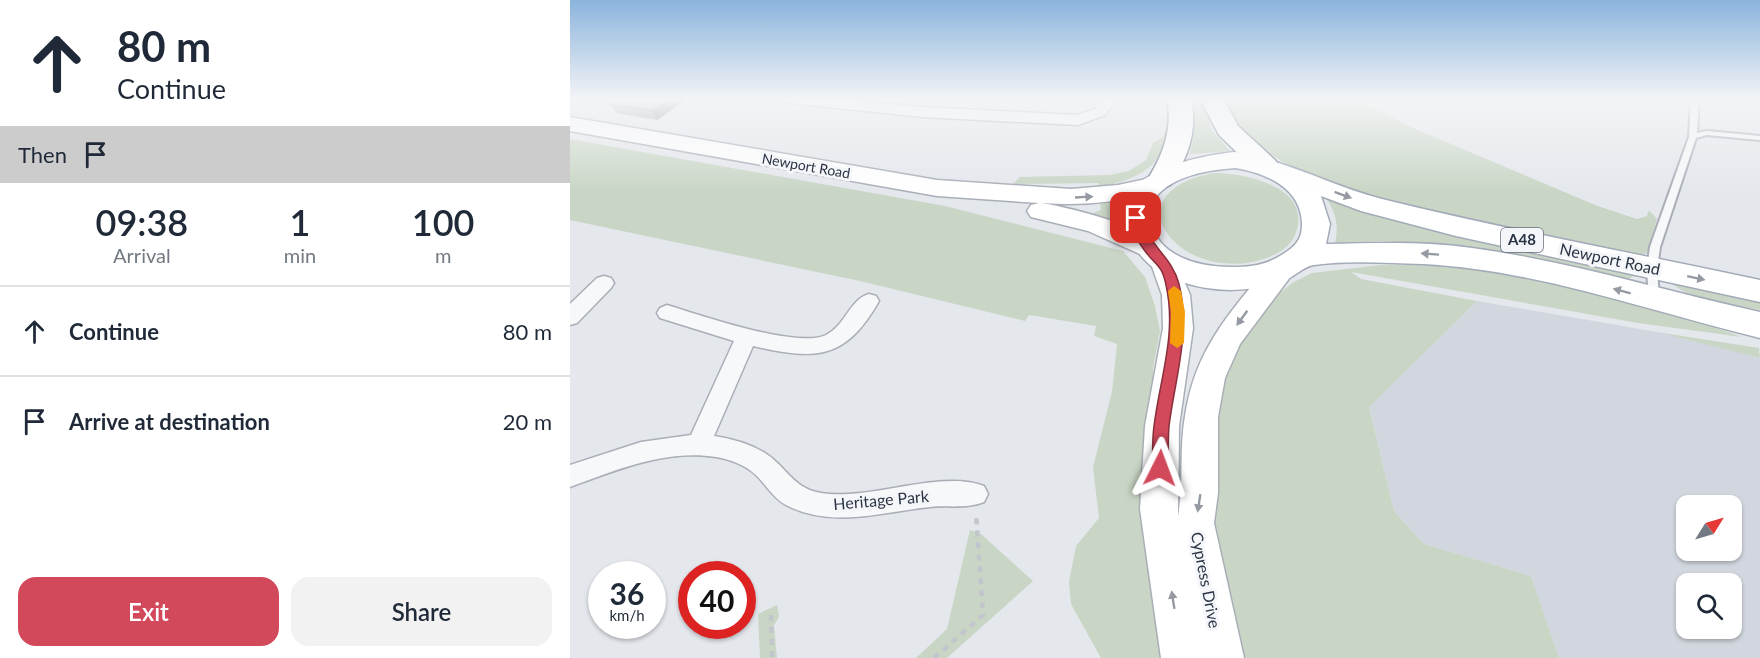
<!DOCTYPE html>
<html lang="en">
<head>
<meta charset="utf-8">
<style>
	body { margin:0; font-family:Lato,sans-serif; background:#f2f2f3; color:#1f2937; height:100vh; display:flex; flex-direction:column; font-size:22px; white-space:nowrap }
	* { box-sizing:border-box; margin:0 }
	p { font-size:20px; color:#747a83 }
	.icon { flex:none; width:33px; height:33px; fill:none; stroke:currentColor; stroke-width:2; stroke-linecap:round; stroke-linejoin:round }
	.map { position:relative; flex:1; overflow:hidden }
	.panel { display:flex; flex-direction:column; background:#fff; width:570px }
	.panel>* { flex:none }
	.guide { background:#fff; color:#1f2937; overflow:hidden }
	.needle { width:39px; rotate:53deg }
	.fabs { position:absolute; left:1106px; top:495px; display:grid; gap:12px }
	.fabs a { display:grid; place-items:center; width:66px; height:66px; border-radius:12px; background:#fff; box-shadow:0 2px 4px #0004; font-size:30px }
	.speed { position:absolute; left:18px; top:561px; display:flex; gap:12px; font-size:30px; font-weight:700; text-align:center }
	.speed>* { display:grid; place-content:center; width:78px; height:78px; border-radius:50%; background:#fff; box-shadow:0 2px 4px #0004; line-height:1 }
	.speed small { font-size:15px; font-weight:400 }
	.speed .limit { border:9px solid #d22; background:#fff; color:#111 }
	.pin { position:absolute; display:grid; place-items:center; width:51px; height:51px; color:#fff; margin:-26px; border-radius:12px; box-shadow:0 3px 9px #0006 }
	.me { position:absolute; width:66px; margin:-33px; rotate:3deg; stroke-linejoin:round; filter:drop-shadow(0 0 4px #0008) }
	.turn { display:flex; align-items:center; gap:21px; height:126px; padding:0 18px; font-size:27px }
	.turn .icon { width:78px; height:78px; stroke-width:2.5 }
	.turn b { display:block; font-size:42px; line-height:51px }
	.then { display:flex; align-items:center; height:57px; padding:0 18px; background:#0003; gap:12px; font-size:22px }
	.eta { display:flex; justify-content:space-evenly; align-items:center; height:102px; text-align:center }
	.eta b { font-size:36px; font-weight:600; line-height:42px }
	.cta { display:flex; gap:12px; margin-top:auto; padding:12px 18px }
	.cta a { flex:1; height:69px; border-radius:18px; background:#d1495b; color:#fff; font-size:24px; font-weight:600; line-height:69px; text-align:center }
	.cta a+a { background:#f2f2f3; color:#1f2937 }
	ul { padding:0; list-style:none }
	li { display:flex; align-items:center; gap:18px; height:90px; padding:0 18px; border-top:2px solid #e0e1e3 }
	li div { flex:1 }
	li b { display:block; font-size:22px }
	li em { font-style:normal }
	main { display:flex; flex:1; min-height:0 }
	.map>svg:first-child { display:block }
</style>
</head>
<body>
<main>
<section class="panel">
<div class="guide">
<div class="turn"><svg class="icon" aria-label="ahead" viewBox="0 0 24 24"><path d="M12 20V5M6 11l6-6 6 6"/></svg><div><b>80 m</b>Continue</div></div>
<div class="then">Then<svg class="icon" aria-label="arrive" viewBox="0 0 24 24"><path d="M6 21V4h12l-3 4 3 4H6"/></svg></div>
</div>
<div class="eta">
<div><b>09:38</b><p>Arrival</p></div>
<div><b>1</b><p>min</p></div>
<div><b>100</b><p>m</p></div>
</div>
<ul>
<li><svg class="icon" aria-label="ahead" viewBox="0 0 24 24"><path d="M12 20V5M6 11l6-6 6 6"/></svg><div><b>Continue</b></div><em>80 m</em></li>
<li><svg class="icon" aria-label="arrive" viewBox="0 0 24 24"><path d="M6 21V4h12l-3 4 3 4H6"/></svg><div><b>Arrive at destination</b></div><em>20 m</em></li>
</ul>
<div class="cta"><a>Exit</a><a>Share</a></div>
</section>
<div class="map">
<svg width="1190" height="658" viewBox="0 0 1190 658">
	<rect width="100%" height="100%" fill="#e4e7ec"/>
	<!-- built -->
	<path fill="#d2d6de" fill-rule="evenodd" d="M907,301L1093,333L1190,358V658H989L961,576L854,544L824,511L799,406ZM1116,506H1161V550H1116ZM1116,584H1161V628H1116Z"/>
	<!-- green -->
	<g fill="#c9d6c5">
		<path d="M619,99H630L643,132L660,151L620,154L624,132Z"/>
		<path d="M653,99H787L843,128L1025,205L1067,219L1077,216L1079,210L1087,219L1077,253L1065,257C973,238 879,222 789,192C759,183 726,172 701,154C680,139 664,122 653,99Z"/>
		<path d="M601,121C594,166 572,178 530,187L528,183L443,184L450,177L540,175L559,171L576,160L583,143L593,137L597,125Z"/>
		<path d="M0,139L375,206L553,251L575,277L585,306L590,331L583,368L601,658H531L501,604L499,582L506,546L529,518L523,467L542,392L547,344L524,336L526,326L459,315L455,321L290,281L0,220Z"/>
		<path d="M644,173C674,173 739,186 727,229C724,243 712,252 699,257C614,290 534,193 644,173Z"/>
		<path d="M756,198L850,226L1065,272L1064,276L1055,281L868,245L812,241L765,243C769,225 766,213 756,198Z"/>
		<path d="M551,199L555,200L551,225L521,214L531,210L530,203Z"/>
		<path d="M811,265C934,262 1056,297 1172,337L1068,323L781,272L791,279L907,301L799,407L824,511L854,544L961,576L989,658H671L640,531V416L659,355L706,296L722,283L742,273Z"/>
		<path d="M1100,280L1190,299V310C1168,305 1110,299 1100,280Z"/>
		<path d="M1093,333L1189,348L1190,358L1103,336Z"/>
		<path d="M400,530L411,534L463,581L377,658H346L377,629Z"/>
		<path d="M207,605L209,617L204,625L207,658H190L188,614Z"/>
	</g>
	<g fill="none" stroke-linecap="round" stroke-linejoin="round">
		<!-- lane casing -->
		<g stroke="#a9aeb7" stroke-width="4">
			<path id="lane" d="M1121,99H1129L1127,133L1137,131L1190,136V140L1137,135L1126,138L1090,247L1087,269L1089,299L1084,303L1079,299L1077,269L1080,247L1119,137Z"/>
		</g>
		<!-- street casing -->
		<g stroke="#a9aeb7" stroke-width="3">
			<g id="street">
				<path d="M213,99H269L352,107L507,115L525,109L531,99H546L535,115L508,125L352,117L220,103Z"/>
				<path d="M34,276L41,278L44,283L41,288L7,323L0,325V304L27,278Z"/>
				<path d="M299,294L306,296L309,301C275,361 245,360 183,346L144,436C164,439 188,446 203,459C220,474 227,489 251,493C299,501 371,469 414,486L418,494L414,502C397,509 378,505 360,507C311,512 262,529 216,505C203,498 197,486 187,476C177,466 160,459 146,457C96,449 46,470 0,487V465L71,442L121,435L164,341L90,318L87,313L90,308L97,305C130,315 227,349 256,335C275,326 280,299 299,294Z"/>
			</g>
		</g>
		<!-- secondary casing -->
		<g stroke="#a9aeb7" stroke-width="3">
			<path id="secondary" d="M0,117L367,180L501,189L548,185L581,178L590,181L593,186L590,191C551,202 512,206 472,203C496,207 585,228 593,250L602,252L620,295L623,328L609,426L608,516C614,483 609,449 615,416C625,350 658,315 698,266L708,263L718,266L722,273L718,280L670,344L655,378L648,417V493L644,523L674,658H591L570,509L575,426L593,328L592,295L579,258L518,231L461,217L457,211L461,205L469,203L367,196L0,131Z"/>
		</g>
		<!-- primary casing -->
		<g stroke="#a3abb8" stroke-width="3">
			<path id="primary" d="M665,152C716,160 762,186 812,199C937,230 1064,253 1190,280V302L886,236L791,211L751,196L760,224L756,244C805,243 853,241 902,248C999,261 1094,291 1190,312V338C1079,311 968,270 853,264C817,263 779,260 744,265C734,266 725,276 716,280C682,293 643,293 609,281C587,274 573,261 561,242C521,178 623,156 665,152ZM665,168C696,173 732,188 732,225C732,239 725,247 713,254C697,265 680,267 661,267C630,267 586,257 581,220C581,213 581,204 585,198C603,175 639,170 665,168Z"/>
		</g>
		<!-- highway casing -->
		<g stroke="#8b94a3" stroke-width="3">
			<g id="highway">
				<path d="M597,99H621C628,131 618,158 600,185L591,187L582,185L578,179C593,154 603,129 597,99Z"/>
				<path d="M630,99H654L668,126L705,160L709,166L705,172L696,174L687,172L649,135Z"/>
			</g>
		</g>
		<!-- path -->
		<g stroke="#c2c5cb" stroke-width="4.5" stroke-dasharray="6 6" stroke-linecap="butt">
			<path d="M201,615L202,658"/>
			<path d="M364,658L413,615L406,513"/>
		</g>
		<!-- lane -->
		<use href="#lane" fill="#f7f8fa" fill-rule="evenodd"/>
		<!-- street -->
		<use href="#street" fill="#f7f8fa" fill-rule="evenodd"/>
		<!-- secondary -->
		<use href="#secondary" fill="#fff" fill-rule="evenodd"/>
		<!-- primary -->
		<use href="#primary" fill="#fff" fill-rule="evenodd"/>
		<!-- highway -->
		<use href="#highway" fill="#fff" fill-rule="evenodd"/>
	</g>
	<!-- wall -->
	<path fill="#a1a5ae" d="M113,102L87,120L46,113L40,104Z"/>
	<!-- shaded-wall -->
	<path fill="#83868d" d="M99,99H111L113,102L87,120L82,111Z"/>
	<!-- building -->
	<path fill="#bbc0ca" stroke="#83868d" stroke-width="1.5" d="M47,99H99L82,111L40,104Z"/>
	<!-- one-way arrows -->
	<defs><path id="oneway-solid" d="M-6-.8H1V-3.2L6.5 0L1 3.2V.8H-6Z" transform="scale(1.5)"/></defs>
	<g fill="#959aa2">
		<use href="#oneway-solid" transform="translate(773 195) rotate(20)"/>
		<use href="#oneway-solid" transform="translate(514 197) rotate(-3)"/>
		<use href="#oneway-solid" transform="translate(860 254) rotate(-176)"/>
		<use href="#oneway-solid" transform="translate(1126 278) rotate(12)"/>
		<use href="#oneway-solid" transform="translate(1052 291) rotate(-165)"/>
		<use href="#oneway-solid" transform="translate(672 318) rotate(126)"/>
		<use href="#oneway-solid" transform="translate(629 503) rotate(99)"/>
		<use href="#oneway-solid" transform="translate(603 600) rotate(-99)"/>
	</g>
	<!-- sky -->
	<linearGradient id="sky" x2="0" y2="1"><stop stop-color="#8bb4dd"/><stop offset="0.52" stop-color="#f3f4f6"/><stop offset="1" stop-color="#f3f4f6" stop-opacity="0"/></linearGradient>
	<rect width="1190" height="191" fill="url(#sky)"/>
	<!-- route -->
	<path fill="#d1495b" stroke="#882f3b" stroke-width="1.5" d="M566,214L572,218C578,246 602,256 609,284C621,333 605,378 599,426C598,440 598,454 598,468L595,473L590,475L584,473L582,468C583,454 582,440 584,426C590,378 607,334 596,285C592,264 585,265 575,251C567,241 562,230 560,218Z"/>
	<!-- slow -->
	<path fill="#f59e0b" d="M604,286L611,291L615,312L614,343L607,348L600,343L601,312L598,291Z"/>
	<g text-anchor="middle" stroke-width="6" stroke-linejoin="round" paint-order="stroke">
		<!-- far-street labels -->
		<g font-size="14" fill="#2b3445" stroke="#f4f6f9">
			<text transform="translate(236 166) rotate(10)" y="5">Newport Road</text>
		</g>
		<!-- shield labels -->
		<rect fill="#f4f6f9" stroke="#676e7b" stroke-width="1.5" x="931" y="228" width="42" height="24" rx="4.5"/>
		<g font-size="15" font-weight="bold" fill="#2b3445">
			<text x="952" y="245">A48</text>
		</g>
		<!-- street labels -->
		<g font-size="16" fill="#2b3445" stroke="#f4f6f9">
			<text transform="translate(1040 259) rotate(12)" y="6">Newport Road</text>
			<text transform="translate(311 500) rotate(-5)" y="6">Heritage Park</text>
			<text transform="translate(636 580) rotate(79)" y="6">Cypress Drive</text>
		</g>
	</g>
</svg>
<div class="fabs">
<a><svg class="needle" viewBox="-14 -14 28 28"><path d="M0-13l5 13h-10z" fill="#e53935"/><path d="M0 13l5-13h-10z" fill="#747a83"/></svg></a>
<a><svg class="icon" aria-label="search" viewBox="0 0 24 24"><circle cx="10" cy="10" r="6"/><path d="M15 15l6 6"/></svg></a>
</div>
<div class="speed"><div>36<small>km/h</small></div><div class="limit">40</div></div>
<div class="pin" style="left:566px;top:218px;background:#d93025"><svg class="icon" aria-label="arrive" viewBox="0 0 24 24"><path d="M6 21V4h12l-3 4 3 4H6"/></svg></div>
<svg class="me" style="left:590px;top:468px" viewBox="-20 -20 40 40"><path d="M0-17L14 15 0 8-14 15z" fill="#d1495b" stroke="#fff" stroke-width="4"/></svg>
</div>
</main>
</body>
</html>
